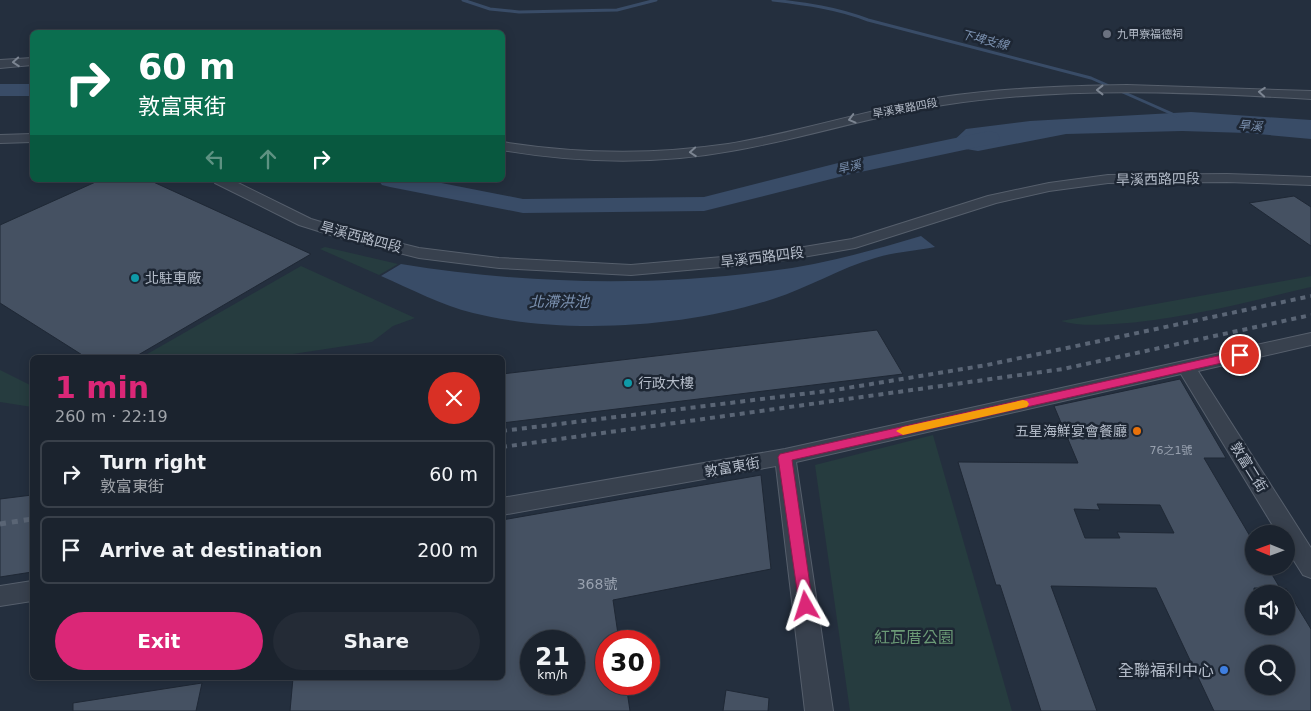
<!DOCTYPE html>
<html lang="en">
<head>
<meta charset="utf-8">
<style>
	body { margin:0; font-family:"DejaVu Sans","Noto Sans TC",sans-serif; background:#242b36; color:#f1f3f6; height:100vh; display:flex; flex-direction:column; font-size:19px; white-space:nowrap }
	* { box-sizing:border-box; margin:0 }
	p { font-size:16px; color:#a0a4aa }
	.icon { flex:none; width:28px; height:28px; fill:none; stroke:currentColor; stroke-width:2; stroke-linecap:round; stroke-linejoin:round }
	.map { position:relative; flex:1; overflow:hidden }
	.side { position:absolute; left:30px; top:355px; width:475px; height:325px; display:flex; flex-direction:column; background:#1b232e; border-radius:8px; box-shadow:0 2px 12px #0003,0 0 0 1px #39404a }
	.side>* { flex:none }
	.top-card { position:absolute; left:30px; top:30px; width:475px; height:152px; border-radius:8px; box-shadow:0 2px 12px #0003,0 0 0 1px #39404a; background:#0b6e4f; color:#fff; overflow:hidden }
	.needle { width:32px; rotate:271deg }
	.fabs { position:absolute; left:1245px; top:525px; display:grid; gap:10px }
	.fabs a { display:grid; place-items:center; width:50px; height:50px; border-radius:50%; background:#1b232e; box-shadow:0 2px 12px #0003,0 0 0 1px #39404a; font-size:25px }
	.speed { position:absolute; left:520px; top:630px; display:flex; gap:10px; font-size:25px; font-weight:700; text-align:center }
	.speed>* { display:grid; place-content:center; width:65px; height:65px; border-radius:50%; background:#1b232e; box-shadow:0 2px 12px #0003,0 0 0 1px #39404a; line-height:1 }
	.speed small { font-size:12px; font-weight:400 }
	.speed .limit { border:8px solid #d22; background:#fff; color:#111 }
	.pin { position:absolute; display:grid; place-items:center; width:42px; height:42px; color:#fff; margin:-21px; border:2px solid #fff; border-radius:50%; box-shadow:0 1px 5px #0007 }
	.me { position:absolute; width:55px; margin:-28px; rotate:354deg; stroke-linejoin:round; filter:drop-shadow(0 0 4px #0008) }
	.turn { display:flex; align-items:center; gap:18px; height:105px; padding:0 25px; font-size:22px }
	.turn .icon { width:65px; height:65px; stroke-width:2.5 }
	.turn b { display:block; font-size:35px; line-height:42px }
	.lanes { display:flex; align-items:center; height:48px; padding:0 25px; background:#0003; justify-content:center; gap:25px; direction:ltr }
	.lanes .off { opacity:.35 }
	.round { display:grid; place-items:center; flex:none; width:52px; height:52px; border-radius:26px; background:#242b36 }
	.summary { display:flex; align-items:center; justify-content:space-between; height:85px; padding:0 25px }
	h1 { font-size:30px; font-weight:700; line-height:38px; color:#db2777 }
	.cta { display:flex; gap:10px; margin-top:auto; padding:10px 25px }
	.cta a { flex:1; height:58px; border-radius:30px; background:#db2777; color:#fff; font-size:20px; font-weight:700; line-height:58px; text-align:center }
	.cta a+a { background:#242b36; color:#f1f3f6 }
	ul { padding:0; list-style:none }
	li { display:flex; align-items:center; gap:15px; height:68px; margin:0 10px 8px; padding:0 15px; border:2px solid #39404a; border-radius:8px }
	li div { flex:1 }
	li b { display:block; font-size:19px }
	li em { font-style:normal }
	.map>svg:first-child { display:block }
</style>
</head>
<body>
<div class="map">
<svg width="1311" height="711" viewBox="0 0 1311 711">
	<rect width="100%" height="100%" fill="#242f3e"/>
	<!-- green -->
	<g fill="#263c3f">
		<path d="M325,247L398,264L379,275L320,249Z"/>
		<path d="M301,266L415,318L393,326L372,342L273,357H142Z"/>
		<path d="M1311,276V287C1246,302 1181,320 1114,324C1097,325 1077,326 1061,321Z"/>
		<path d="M0,370L32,386V407L0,402Z"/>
		<path d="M933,435L1012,711H850L815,465Z"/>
	</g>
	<!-- water -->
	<g fill="#394c67">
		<path d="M1191,112L1311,120V139L1247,133L1182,131L1066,134L978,151L948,146L966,129L1030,121Z"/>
		<path d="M921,236L935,247C915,251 894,252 875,258C840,268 808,288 773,299C685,328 563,335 473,313C441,305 411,289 381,276L401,264C523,284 647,287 770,271C821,265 871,251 921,236Z"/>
	</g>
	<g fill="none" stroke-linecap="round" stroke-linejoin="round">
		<!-- stream -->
		<g stroke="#394c67" stroke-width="3">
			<path d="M463,0L490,9L519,12L617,10L656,0"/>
			<path d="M773,0C806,4 837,8 868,20L1091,78L1177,116"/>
		</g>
		<!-- river -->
		<g fill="#394c67" fill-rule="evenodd">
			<rect x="0" y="84" width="32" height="12"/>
			<path d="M989,131L997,133L1000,138L997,143L851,174L704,211L523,213L390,187L382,185L378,180H426L523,199L704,197L850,160Z"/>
		</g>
	</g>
	<!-- building -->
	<g fill="#455162" stroke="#1f2835" fill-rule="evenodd">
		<path d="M100,180H149L311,254L133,358H87L0,303V225Z"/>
		<path d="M1294,196L1311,207V246L1249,203Z"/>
		<path d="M877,330L903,374L502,423V374Z"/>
		<path d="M1180,379L1226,458H1204L1254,543V566H1267L1280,588H1254V626H1286V588L1311,629V711H1214L1156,588L1051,586L1097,711H1041L1000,585H996L958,462L1078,463L1054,406ZM1097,504L1160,505L1174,533L1117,532L1120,538H1085L1074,509L1100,510ZM1254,654H1286V686H1254Z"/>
		<path d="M761,475L771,569L613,600L619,641H606V684H626L630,711H290L293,678H502V520ZM531,641H574V684H531Z"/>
		<path d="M32,495V572L0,577V499Z"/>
		<path d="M202,683L196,711H73V703Z"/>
		<path d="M726,690L769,698L768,711H723Z"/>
	</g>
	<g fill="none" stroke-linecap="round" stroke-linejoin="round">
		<!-- minor casing -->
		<g stroke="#565f6c" stroke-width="2">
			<g id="minor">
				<path d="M32,58V65L0,68V60Z"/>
				<path d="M1127,85L1311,91V99C1189,92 1065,86 943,105C871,116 802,139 731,151C655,165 578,163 502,150V142C578,154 653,155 728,144C800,132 870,109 942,97C1003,88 1065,86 1127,85Z"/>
				<path d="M32,134V142L0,143V135Z"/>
				<path d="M1227,174L1311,177V185L1227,182L1108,183L1049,191L996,203L855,248L768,263L631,275L499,268L419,258L347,240L299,225L215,183L213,180H232L311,219L358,233L419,248L499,258L631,265L768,253L852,239L988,196L1049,183L1108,175Z"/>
				<path d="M1311,333V345L1198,371L1311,548V578L1303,575L1286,548V534H1278L1181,374L796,462L833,711H805L776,466L502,515V498L785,449Z"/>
				<path d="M32,581V601L0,606V586Z"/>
			</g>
		</g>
		<!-- minor -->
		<use href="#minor" fill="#38414e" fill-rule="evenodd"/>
		<!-- rail-far1 -->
		<g stroke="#5a6575" stroke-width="4" stroke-dasharray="5 5" stroke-linecap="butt">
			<path d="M502,431L835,390L987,365L1311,296"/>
			<path d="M502,447L1063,369L1311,315"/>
		</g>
		<!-- rail -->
		<path stroke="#5a6575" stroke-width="5" stroke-dasharray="6 6" stroke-linecap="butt" d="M0,524L32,519"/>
	</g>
	<!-- one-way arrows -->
	<defs><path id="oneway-chevron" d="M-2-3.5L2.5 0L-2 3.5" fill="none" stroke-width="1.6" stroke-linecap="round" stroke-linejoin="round" transform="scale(1.25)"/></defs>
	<g stroke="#7c8592">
		<use href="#oneway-chevron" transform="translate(16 62) rotate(176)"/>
		<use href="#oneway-chevron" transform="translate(1100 90) rotate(180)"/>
		<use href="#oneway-chevron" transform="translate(1262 92) rotate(-176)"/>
		<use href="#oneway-chevron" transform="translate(852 119) rotate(165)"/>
		<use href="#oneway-chevron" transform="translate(693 152) rotate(176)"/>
	</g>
	<!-- route -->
	<path fill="#db2777" stroke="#8e194d" d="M1240,351L1245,355L1244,358L792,460L813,606L811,611L806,612L800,611L778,457L780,454Z"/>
	<!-- slow -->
	<path fill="#f59e0b" d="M1023,400L1027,401L1029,404L1027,407L903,435L896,431L903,427Z"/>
	<!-- markers -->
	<circle fill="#6b7280" stroke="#1d2633" stroke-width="2" cx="1107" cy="34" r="5"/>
	<g fill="#0f9aa8" stroke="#1d2633" stroke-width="2">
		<circle cx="135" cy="278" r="5"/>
		<circle cx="628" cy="383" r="5"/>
	</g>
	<circle fill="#e8710a" stroke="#1d2633" stroke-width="2" cx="1137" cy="431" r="5"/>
	<circle fill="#3f7fe0" stroke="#1d2633" stroke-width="2" cx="1224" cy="670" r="5"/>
	<g text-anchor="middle" stroke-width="5" stroke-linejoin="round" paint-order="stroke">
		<!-- far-poi labels -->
		<g font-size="11" fill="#b4bcc9" stroke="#1d2633" text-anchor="start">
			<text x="1117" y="38">九甲寮福德祠</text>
		</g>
		<!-- far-street labels -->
		<g font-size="11" fill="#b4bcc9" stroke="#1d2633">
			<text transform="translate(905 108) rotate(-10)" y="4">旱溪東路四段</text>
		</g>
		<!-- number labels -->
		<g font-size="11" fill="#98a1af">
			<text x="1171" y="454">76之1號</text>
		</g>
		<!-- far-water labels -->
		<g font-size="12" font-style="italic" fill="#7c92b1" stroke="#1d2633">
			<text transform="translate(985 40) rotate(14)" y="4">下埤支線</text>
			<text transform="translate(1250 126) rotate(5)" y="4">旱溪</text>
			<text transform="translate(849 167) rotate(-13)" y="4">旱溪</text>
		</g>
		<!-- street labels -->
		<g font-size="14" fill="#b4bcc9" stroke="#1d2633">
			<text transform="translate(1158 179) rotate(-1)" y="5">旱溪西路四段</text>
			<text transform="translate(361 237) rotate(15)" y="5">旱溪西路四段</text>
			<text transform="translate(762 257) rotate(-7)" y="5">旱溪西路四段</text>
			<text transform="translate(732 467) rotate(-10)" y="5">敦富東街</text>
			<text transform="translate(1249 467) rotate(58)" y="5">敦富二街</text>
		</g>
		<!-- poi labels -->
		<g font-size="14" fill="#b4bcc9" stroke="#1d2633" text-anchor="start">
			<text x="145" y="283">北駐車廠</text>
			<text x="638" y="388">行政大樓</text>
			<text x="1127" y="436" text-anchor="end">五星海鮮宴會餐廳</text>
		</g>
		<!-- near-number labels -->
		<g font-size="14" fill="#98a1af">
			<text x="597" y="589">368號</text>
		</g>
		<!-- water labels -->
		<g font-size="15" font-style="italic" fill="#7c92b1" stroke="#1d2633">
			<text x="559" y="307">北滯洪池</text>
		</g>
		<!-- near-park labels -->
		<g font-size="16" fill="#6b9a76" stroke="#1d2633">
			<text x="914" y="643">紅瓦厝公園</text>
		</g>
		<!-- near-poi labels -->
		<g font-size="16" fill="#b4bcc9" stroke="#1d2633" text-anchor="end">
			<text x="1214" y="676">全聯福利中心</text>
		</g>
	</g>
</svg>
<div class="fabs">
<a><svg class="needle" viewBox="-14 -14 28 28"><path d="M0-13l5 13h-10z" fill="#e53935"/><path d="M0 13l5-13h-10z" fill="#a0a4aa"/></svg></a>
<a><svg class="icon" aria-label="sound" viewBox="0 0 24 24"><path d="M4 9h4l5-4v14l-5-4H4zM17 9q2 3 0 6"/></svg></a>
<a><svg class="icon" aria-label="search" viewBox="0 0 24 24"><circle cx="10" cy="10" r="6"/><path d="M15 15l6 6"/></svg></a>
</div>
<div class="speed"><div>21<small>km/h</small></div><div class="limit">30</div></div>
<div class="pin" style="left:1240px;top:355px;background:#d93025"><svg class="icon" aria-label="arrive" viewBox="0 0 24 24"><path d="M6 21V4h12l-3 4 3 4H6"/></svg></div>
<svg class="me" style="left:806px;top:606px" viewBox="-20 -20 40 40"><path d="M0-17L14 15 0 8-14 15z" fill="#db2777" stroke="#fff" stroke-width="4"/></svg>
<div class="top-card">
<div class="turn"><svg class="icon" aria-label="right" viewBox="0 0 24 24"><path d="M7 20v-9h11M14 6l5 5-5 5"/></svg><div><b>60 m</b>敦富東街</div></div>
<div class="lanes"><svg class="icon off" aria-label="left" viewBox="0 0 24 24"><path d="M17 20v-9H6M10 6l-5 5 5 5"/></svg><svg class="icon off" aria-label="ahead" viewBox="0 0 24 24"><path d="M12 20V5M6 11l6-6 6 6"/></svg><svg class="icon" aria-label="right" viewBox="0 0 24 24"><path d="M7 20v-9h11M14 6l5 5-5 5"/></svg></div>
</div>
<section class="side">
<div class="summary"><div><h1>1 min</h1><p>260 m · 22:19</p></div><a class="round" style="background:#d93025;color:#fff"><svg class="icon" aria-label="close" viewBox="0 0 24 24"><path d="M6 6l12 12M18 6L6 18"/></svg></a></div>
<ul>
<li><svg class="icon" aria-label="right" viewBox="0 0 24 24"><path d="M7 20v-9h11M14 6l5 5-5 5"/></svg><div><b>Turn right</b><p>敦富東街</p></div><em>60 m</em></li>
<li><svg class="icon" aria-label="arrive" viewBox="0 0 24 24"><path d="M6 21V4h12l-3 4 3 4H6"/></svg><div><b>Arrive at destination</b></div><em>200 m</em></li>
</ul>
<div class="cta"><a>Exit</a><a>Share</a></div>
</section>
</div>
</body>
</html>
